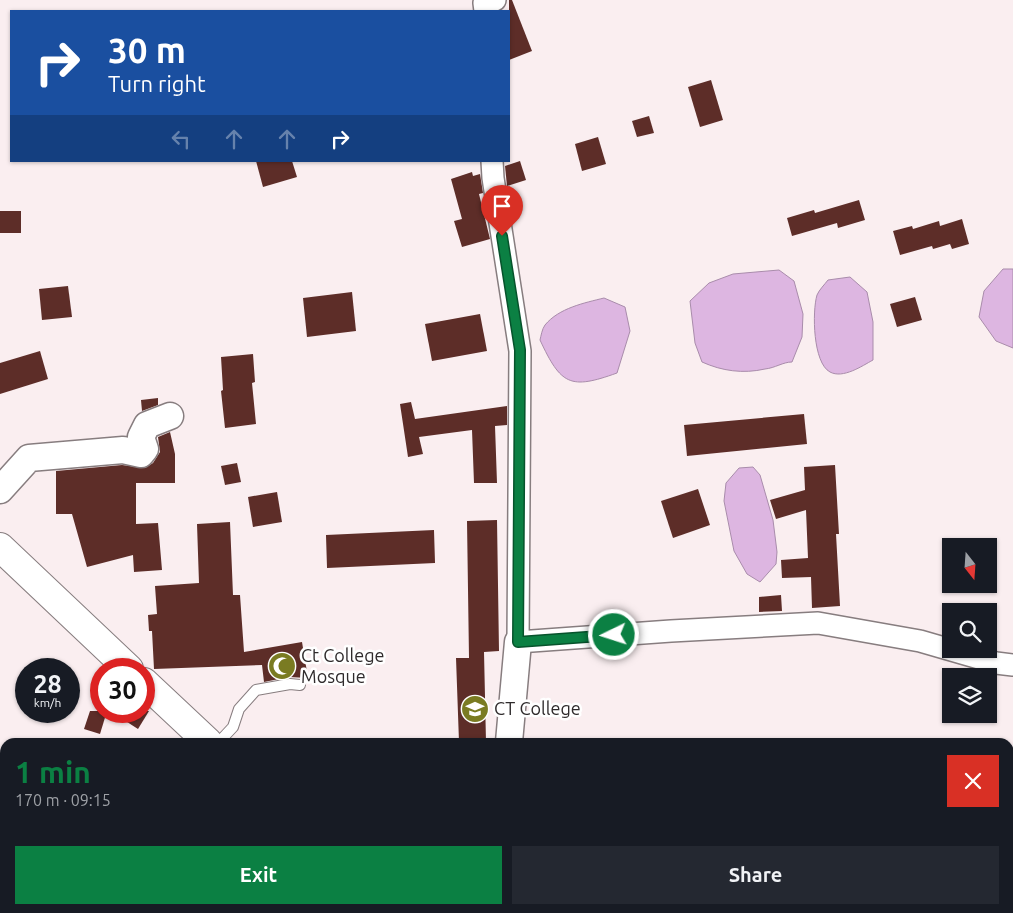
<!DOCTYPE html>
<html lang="en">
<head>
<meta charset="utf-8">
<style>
	body { margin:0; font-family:Ubuntu,sans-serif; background:#242831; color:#f1f3f6; height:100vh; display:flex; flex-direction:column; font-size:19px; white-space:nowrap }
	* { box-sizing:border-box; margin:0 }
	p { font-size:16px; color:#9ea1a6 }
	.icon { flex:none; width:28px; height:28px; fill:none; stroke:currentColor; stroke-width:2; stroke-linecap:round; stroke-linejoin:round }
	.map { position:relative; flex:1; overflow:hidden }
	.details { position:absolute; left:0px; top:738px; width:1014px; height:176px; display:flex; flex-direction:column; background:#171b24; border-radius:15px 15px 0 0; box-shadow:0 1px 4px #0004 }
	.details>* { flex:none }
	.hud { position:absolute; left:10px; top:10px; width:500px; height:152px; border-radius:0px; box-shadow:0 1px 4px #0004; background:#1a4fa0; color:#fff; overflow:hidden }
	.needle { width:32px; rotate:163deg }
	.controls { position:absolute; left:942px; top:538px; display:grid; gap:10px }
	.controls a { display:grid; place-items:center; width:55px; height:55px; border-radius:0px; background:#171b24; box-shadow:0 1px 4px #0004; font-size:25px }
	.speed { position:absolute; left:15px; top:658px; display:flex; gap:10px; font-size:25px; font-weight:700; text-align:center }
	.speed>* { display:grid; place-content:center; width:65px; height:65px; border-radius:50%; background:#171b24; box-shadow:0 1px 4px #0004; line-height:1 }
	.speed small { font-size:12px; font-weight:400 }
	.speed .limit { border:8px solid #d22; background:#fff; color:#111 }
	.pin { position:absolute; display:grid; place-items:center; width:42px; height:42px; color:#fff; margin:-51px -21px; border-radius:50% 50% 50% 0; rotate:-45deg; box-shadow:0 0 5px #0007 }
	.pin .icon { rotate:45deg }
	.me { position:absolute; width:55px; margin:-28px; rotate:266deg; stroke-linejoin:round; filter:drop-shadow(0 0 4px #0008) }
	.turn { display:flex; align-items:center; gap:18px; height:105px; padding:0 15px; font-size:22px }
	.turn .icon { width:65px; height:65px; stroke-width:2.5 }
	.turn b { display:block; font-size:35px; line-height:42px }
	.lanes { display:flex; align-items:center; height:48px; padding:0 15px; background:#0003; justify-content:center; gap:25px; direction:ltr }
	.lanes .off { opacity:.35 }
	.round { display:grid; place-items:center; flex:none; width:52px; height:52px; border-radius:0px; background:#242831 }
	.headline { display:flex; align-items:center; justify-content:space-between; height:85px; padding:0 15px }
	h1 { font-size:30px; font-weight:700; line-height:38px; color:#0b8043 }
	.button { display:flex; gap:10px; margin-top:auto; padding:10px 15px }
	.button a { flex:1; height:58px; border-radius:0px; background:#0b8043; color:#fff; font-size:20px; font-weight:700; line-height:58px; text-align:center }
	.button a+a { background:#242831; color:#f1f3f6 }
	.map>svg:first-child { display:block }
</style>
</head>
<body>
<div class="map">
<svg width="1013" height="913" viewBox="0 0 1013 913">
	<rect width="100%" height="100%" fill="#faeef0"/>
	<!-- water -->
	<g fill="#ddb6e1" stroke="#a98cab">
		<path d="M1003,269H1013V348L996,341L979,317L984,291Z"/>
		<path d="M779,270L794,281L803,314L802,337L792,362C783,362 775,368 765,369C743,374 722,371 702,362L695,343L690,301L709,283L733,274Z"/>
		<path d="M850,277L867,292L873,322V360C862,366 843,379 830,372C813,363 812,312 817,295C819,290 825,284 828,280Z"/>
		<path d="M604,298L625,307L630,331L617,373C570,390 561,385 540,340C541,336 542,329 545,325C559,308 584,303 604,298Z"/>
		<path d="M753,467L760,475L773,520L777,552L776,564L760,582L747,574L734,551L724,501L726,483L739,468Z"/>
		<path d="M673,909H903V913H686Z"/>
	</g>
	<!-- building -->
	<g fill="#5d2d28">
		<path d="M509,0H512L532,51L509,60Z"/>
		<path d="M711,80L723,120L700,127L688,87Z"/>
		<path d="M649,116L654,133L637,137L632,121Z"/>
		<path d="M598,137L606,164L582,171L575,144Z"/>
		<path d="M256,161H292L297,177L263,187Z"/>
		<path d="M520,161L526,180L507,186L505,166Z"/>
		<path d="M472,172L473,176L480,174L483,193L479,194L490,239L462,247L454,221L462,219L451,179Z"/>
		<path d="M859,200L865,220L838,228L837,223L792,236L787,218L814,210L815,213Z"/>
		<rect x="0" y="211" width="21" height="22"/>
		<path d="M962,219L969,244L952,249L950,244L933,249L932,246L900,255L893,231L912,226L913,229L939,221L940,226Z"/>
		<path d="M68,286L72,317L42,320L39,289Z"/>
		<path d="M352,292L356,331L307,337L303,298Z"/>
		<path d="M915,297L922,320L897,327L890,304Z"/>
		<path d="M480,314L487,351L432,361L425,324Z"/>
		<path d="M40,351L48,379L0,394V363Z"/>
		<path d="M253,354L255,382L252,383L256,424L225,428L221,391L223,390L221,357Z"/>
		<path d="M158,398V405L142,411L141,400Z"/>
		<path d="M411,402L415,419L507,406V425L495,426L497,483H474L472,430L419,437L423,454L408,457L400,404Z"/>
		<path d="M804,414L807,444L687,456L684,425Z"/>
		<path d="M170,432L175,454V483H136V524L158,523L162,570L134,572L133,555L87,567L72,514H56V471L122,465L145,468L153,463L160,452L158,437Z"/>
		<path d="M237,463L241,482L225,485L221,466Z"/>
		<path d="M835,465L839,534H836L840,606L812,608L811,577L782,578L781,560L808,558L806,510L776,519L770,500L805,490L804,467Z"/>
		<path d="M698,489L710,525L673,538L661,501Z"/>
		<path d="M277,492L282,522L253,527L248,497Z"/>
		<path d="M497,520L499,651L484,652L486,742H459L456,658H469L467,521Z"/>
		<path d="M230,522L233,595H240L244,652L302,642L308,678L289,677L264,682L262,665L154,669L152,631H149L148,615L157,614L155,586L199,583L197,524Z"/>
		<path d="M434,530L435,563L327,568L326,535Z"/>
		<path d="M781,595L782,611L759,612V597Z"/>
		<path d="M90,711H107L100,734L84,729Z"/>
		<path d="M110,711H149L138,729Z"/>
	</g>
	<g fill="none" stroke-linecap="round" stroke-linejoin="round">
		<!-- service casing -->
		<g stroke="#877d7f" stroke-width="12">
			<path id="service" d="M219,742L233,727L239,709L256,690L290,684L300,685"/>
		</g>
		<!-- minor casing -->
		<g stroke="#877d7f" stroke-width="24">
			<g id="minor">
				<path d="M485,11L484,3L495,0"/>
				<path d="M492,161L493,178L520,351L518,642L671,631L818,623L920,641L996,663L1013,665"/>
			</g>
		</g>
		<!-- tertiary casing -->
		<g stroke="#877d7f" stroke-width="29">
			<g id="tertiary">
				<path d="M0,490L29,458L123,450L141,454L145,449L141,437L147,425L170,416"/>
				<path d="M509,742L518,642"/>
			</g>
		</g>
		<!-- trunk casing -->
		<g stroke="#877d7f" stroke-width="30">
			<g id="trunk">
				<path d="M0,547L129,669"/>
				<path d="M144,682L208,742"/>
				<path d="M377,909L381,913"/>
			</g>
		</g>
		<!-- service -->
		<use href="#service" stroke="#fff" stroke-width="10"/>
		<!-- minor -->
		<use href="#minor" stroke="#fff" stroke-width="21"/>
		<!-- tertiary -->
		<use href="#tertiary" stroke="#fff" stroke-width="26"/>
		<!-- trunk -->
		<use href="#trunk" stroke="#fff" stroke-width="28"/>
	</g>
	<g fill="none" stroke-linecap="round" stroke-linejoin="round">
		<!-- route casing -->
		<g stroke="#07532c" stroke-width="12">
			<path id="route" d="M502,236L520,350L518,642L614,635"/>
		</g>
		<!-- route -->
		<use href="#route" stroke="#0b8043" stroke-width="9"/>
	</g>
	<!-- icons -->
	<defs>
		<g id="mosque-disc" transform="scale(1.4375)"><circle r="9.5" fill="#7a7b22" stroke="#fff"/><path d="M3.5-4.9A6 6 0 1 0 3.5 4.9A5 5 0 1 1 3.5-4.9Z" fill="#fff"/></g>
		<g id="university-disc" transform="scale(1.4375)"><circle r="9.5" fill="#7a7b22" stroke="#fff"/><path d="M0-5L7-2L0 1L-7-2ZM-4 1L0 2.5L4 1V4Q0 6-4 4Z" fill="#fff"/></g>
	</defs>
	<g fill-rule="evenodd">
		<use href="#mosque-disc" x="282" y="666"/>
		<use href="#university-disc" x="475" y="709"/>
	</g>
	<g text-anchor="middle" stroke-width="5" stroke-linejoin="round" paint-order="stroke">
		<!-- poi labels -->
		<g font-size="18" fill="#2f2b2c" stroke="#fff" text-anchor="start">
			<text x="301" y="662">Ct College<tspan x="301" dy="21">Mosque</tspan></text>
			<text x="494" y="715">CT College</text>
		</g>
	</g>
</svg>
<div class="controls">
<a><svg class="needle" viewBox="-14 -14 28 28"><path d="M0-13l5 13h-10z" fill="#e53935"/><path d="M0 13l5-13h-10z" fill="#9ea1a6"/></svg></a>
<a><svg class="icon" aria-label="search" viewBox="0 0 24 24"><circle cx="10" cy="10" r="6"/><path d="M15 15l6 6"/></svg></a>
<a><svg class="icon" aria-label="layers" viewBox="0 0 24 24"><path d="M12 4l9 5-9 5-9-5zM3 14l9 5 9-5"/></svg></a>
</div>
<div class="speed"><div>28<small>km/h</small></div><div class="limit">30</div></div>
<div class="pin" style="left:502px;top:236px;background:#d93025"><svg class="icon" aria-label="arrive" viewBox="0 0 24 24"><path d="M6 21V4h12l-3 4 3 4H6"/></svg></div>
<svg class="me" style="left:614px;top:635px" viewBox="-20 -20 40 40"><circle r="17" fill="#0b8043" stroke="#fff" stroke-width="3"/><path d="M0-11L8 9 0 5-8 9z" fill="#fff"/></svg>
<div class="hud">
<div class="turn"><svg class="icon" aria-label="right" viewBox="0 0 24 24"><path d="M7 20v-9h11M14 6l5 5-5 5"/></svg><div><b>30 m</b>Turn right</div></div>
<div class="lanes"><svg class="icon off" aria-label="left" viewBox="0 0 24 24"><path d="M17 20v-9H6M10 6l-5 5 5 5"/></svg><svg class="icon off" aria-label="ahead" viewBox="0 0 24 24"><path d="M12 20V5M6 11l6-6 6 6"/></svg><svg class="icon off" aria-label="ahead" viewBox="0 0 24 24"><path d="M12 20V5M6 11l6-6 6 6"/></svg><svg class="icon" aria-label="right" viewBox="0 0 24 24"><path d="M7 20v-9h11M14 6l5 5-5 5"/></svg></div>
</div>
<section class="details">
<div class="headline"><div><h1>1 min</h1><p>170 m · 09:15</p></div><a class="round" style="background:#d93025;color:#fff"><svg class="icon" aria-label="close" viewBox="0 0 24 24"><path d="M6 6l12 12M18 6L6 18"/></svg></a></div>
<div class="button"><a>Exit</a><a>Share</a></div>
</section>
</div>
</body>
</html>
